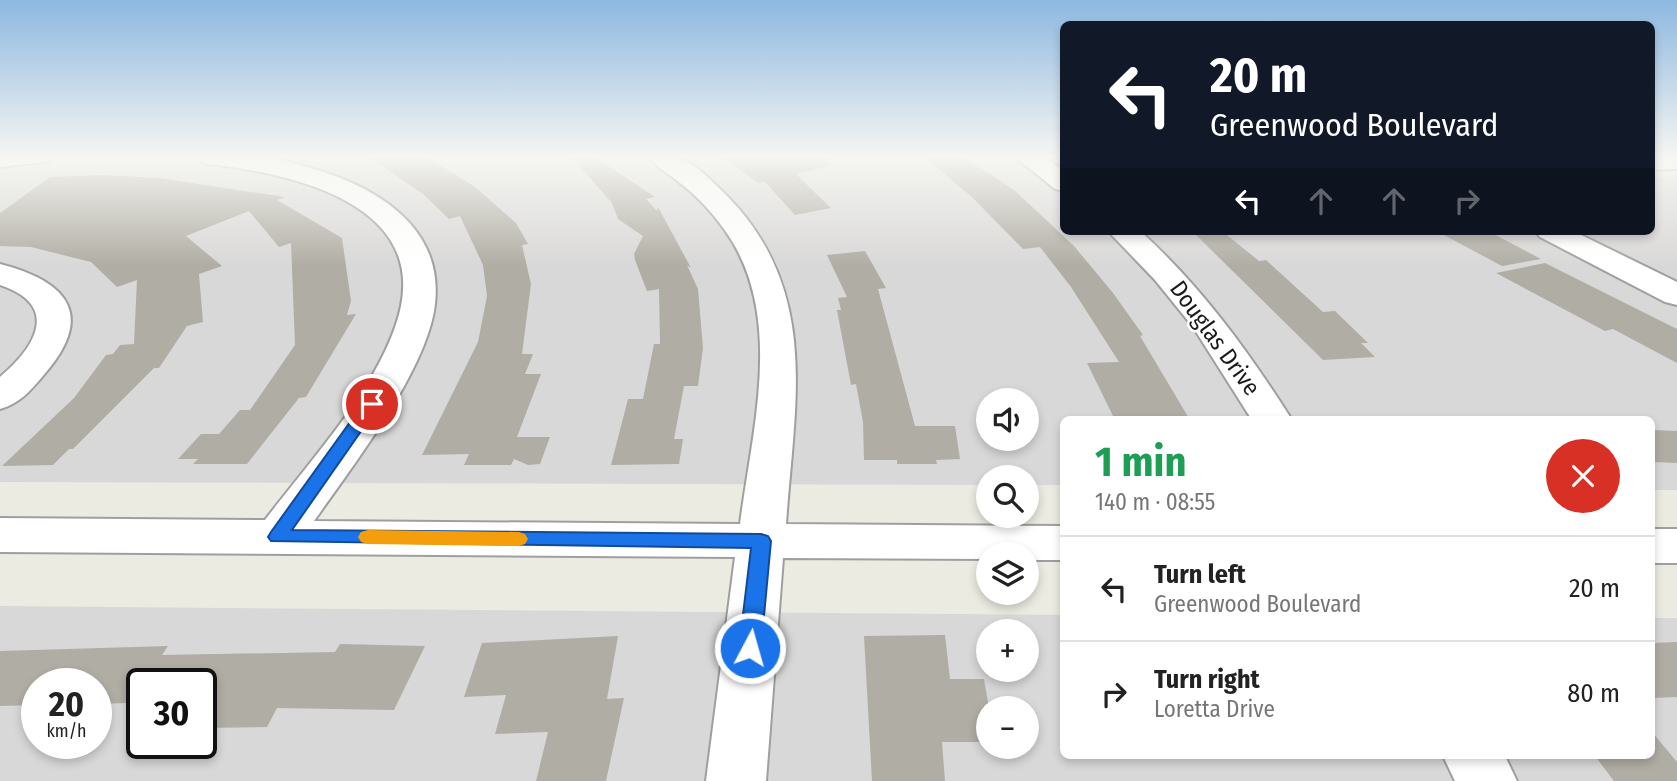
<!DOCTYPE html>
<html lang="en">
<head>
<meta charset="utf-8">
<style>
	body { margin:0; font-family:"Fira Sans Condensed",sans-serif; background:#f2f2f2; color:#222; height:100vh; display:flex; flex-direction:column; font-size:26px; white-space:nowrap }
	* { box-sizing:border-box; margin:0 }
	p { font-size:23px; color:#767676 }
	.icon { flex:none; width:38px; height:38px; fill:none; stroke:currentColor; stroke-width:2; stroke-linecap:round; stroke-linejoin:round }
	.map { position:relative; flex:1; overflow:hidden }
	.details { position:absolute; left:1060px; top:416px; width:595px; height:343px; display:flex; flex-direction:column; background:#fff; border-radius:10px; box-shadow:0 4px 10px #0003 }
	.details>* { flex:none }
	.banner { position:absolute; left:1060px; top:21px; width:595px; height:214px; border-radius:10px; box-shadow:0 4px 10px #0003; background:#111827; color:#fff; overflow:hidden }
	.controls { position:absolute; left:976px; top:388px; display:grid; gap:14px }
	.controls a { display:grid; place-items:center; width:63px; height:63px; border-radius:50%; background:#fff; box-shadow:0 4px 10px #0003; font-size:35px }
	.speed { position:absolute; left:21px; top:668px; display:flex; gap:14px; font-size:35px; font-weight:700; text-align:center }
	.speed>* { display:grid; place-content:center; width:91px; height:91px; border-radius:50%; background:#fff; box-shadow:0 4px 10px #0003; line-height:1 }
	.speed small { font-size:18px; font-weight:400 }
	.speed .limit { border:4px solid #111; border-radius:10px; background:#fff; color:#111 }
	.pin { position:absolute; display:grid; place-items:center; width:60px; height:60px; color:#fff; margin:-30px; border:4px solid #fff; border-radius:50%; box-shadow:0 2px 7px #0007 }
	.me { position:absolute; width:77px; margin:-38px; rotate:6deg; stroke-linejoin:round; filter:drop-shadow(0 0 5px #0008) }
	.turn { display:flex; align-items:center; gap:24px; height:147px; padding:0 35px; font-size:32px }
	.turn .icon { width:91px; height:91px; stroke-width:2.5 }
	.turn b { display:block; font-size:49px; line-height:60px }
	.lanes { display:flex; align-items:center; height:66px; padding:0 35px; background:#0003; justify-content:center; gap:35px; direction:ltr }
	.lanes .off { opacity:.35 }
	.round { display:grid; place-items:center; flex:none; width:74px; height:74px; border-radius:37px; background:#f2f2f2 }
	.headline { display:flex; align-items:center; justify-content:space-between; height:119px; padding:0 35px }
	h1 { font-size:42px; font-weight:700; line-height:52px; color:#1e9e55 }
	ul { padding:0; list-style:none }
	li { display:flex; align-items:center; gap:21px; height:105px; padding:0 35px; border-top:2px solid #e0e0e0 }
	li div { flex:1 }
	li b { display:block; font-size:26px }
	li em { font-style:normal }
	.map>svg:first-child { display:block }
</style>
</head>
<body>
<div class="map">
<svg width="1677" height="781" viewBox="0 0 1677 781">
	<rect width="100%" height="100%" fill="#ebebe1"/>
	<!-- residential -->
	<g fill="#d9d8d8" fill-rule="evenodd">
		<path d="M0,156H1064V231H1652V178L1677,175V490H1652V420H1064V485H1027V478H989V485L0,482ZM989,401H1027V439H989Z"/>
		<path d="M0,606L1064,615V756H1652V618H1677V781H0ZM989,632H1027V670H989ZM37,684H96V744H37ZM142,684H201V744H142ZM989,709H1027V747H989Z"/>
	</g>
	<!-- building -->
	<g fill="#b0ada4">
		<path d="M367,156H426L475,187L516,223L528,244L522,245L531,284L522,354H533L525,374H541L517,437H550L540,464L528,465L514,459L511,465H464L469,454L422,455L478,342L487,296L483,265L460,216L449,219L423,194Z"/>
		<path d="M571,156H593L655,197L646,199L657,211L658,207L691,268L687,265L698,289L703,348L698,386H684L674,439H683L679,464L611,465L628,399H643L654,344H660L659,289L647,291L635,260L634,254L643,236L618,219L612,203Z"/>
		<path d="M721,156H828L829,166L796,174L831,208L795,215L765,182L758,183Z"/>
		<path d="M923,156H963L1014,190L1074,246L1113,293L1143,335L1140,336L1190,420H1115L1087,363L1119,362L1071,287L1040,247L1023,249L972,197Z"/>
		<path d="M102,175L159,178L285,197L277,200L342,238L351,301L347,315L356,314L306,397L299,398L247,464H193L198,459H178L201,434H219L240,410H250L295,345L291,243L279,247L249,211L186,236L222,266L199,274L203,322L187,326L159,368H154L73,449H69L53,465L2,466L74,398L106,355L113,354L120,345L134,344L137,280L117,287L91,262L31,247L0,246V213L50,177Z"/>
		<path d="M1192,231H1222L1259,261L1266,260L1323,312L1335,311L1368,343H1361L1375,357L1323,360Z"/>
		<path d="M1443,231H1488L1541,259L1502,266L1442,234Z"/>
		<path d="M865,251L886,288L878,289L915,426H955L960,459L936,460L937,464H897V460H864L863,422L856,384L851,385L837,310H841L838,298L847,297L827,255Z"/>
		<path d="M1545,263L1677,329V363L1613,329L1605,331L1496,273Z"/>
		<path d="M1652,430L1677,431V463L1652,462Z"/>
		<path d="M945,635L950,679H984L989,708V742H942L945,781H872L864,636Z"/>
		<path d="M618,636L607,699L624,698L606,781H536L548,732L495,734L506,695L464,697L482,643Z"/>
		<path d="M1677,642V697L1652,698V643Z"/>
		<path d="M340,644L425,646L394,710L277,708L267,727L201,728V684H142L130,703L96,704V684H37V705L0,706V651L168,646L162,655L335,652Z"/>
		<path d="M1652,732L1677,762V781H1614L1595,756H1652Z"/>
	</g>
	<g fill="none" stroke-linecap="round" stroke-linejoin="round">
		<!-- minor casing -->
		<g stroke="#9f9f9f" stroke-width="4">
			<g id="minor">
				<path d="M0,156H53L50,161L0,167Z"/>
				<path d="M197,156C218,156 239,155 260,156C276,157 292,163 307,167C373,185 444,225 435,304C428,369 352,467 314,521L740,524C752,429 786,314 724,229C712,212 697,196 680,183C670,174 655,167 648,156C657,156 671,154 679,157C698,166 715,184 729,198C821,294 794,405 786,524L1064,526V560H1027V555H989V559L783,558L766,781H706L735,557L0,552V518L265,520C310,461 386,379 401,306C422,200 286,173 209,164L200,161Z"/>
				<path d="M1014,156H1043L1064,171V191L1055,189Z"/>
				<path d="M1652,156H1677V169L1652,170Z"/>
				<path d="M1108,231H1140C1201,286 1248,351 1292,420H1252L1193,327L1155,280Z"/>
				<path d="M1535,231H1573L1677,282V305L1665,302L1540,237Z"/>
				<path d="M0,264C70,282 96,317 42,377C30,391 19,404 0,409V377C37,346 60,305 0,285Z"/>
				<rect x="1652" y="529" width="25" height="34"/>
				<path d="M1443,756H1505L1517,781H1455Z"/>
			</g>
		</g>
		<!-- minor -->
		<use href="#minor" fill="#fff" fill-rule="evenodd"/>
	</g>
	<!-- sky -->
	<linearGradient id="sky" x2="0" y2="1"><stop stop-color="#8db8e0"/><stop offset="0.59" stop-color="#f6f6f2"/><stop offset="1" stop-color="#f6f6f2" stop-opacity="0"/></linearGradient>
	<rect width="1677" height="266" fill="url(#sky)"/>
	<!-- route -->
	<path fill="#1a73e8" stroke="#114b97" stroke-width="2" d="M372,399L380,404L292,530L761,534L768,536L771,541L761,648L758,654L750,657L742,654L739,648L751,548L271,541L268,537L271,532L366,400Z"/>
	<!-- slow -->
	<path fill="#f59e0b" d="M368,530L519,532L525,534L528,539L525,544L519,546L368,544L361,542L358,537L361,532Z"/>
	<g text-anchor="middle" stroke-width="5" stroke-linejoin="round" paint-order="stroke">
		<!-- street labels -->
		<g font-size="24" fill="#1b1b1b" stroke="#fff">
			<text transform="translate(1215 338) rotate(54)" y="8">Douglas Drive</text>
		</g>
	</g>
</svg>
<div class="controls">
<a><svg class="icon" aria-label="sound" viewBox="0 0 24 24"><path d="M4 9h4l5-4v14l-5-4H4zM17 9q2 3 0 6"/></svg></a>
<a><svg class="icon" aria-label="search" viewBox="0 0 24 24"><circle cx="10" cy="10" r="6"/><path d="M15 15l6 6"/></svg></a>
<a><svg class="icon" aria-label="layers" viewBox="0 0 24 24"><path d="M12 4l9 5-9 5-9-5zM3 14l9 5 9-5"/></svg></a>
<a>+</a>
<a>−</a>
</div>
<div class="speed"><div>20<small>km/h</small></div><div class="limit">30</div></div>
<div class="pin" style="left:372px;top:404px;background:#d93025"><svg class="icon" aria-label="arrive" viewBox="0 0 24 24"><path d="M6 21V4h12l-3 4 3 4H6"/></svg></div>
<svg class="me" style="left:750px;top:648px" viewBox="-20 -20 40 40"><circle r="17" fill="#1a73e8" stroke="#fff" stroke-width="3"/><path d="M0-11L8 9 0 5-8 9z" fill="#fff"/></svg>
<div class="banner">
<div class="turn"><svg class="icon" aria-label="left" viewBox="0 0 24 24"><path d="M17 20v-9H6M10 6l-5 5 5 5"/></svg><div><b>20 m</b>Greenwood Boulevard</div></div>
<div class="lanes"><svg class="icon" aria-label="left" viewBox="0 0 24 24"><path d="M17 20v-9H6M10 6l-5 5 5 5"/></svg><svg class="icon off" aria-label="ahead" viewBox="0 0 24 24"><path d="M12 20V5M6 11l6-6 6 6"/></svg><svg class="icon off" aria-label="ahead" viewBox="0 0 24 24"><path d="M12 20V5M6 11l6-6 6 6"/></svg><svg class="icon off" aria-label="right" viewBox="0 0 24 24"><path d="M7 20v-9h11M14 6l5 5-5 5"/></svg></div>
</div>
<section class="details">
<div class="headline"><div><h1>1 min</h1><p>140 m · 08:55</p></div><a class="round" style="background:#d93025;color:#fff"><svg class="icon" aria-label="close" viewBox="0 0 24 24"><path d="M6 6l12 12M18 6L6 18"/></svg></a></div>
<ul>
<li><svg class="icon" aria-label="left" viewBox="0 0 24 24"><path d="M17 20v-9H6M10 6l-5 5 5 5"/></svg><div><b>Turn left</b><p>Greenwood Boulevard</p></div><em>20 m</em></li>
<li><svg class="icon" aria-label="right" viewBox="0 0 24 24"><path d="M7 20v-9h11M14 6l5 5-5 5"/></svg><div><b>Turn right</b><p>Loretta Drive</p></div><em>80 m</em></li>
</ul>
</section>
</div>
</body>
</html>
